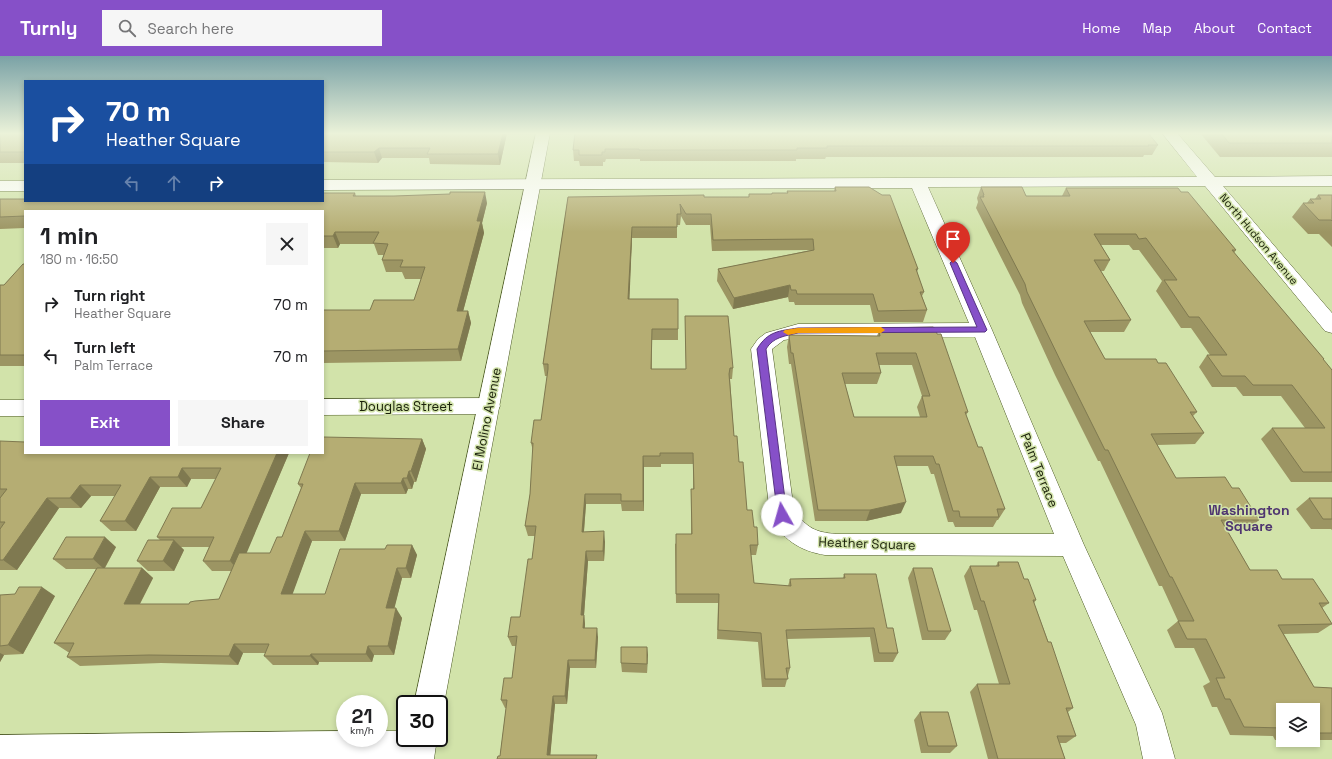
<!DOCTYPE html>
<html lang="en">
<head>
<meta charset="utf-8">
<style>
	body { margin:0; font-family:"Space Grotesk",sans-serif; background:#f6f6f6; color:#202124; height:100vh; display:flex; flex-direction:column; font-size:15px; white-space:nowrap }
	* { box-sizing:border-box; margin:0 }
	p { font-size:13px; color:#757577 }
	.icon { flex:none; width:22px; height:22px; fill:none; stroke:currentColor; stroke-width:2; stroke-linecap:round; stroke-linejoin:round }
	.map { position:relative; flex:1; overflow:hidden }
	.sheet { position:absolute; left:24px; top:154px; width:300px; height:244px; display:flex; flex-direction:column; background:#fff; border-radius:0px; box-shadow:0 2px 6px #0003 }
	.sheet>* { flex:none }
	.guide { position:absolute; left:24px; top:24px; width:300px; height:122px; border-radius:0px; box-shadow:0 2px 6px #0003; background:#1a4fa0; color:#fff; overflow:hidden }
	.buttons { position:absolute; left:1276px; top:647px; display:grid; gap:8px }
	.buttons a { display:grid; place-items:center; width:44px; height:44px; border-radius:0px; background:#fff; box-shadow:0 2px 6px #0003; font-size:20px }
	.speed { position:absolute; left:336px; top:639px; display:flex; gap:8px; font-size:20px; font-weight:700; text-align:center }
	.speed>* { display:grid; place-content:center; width:52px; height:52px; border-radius:50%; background:#fff; box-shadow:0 2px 6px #0003; line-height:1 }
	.speed small { font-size:10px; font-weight:400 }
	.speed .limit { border:2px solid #111; border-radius:6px; background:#fff; color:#111 }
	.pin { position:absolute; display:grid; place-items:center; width:34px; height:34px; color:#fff; margin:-41px -17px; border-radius:50% 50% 50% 0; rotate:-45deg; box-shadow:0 0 4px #0007 }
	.pin .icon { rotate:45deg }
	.me { position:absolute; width:44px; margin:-22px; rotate:353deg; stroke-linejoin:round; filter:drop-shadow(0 0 3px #0008) }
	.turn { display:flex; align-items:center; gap:14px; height:84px; padding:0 16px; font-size:18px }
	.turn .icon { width:52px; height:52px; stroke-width:2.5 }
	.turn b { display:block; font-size:28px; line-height:34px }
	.lanes { display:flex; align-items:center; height:38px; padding:0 16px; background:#0003; justify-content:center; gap:20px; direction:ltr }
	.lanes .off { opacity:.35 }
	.round { display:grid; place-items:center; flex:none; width:42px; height:42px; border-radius:0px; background:#f6f6f6 }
	.headline { display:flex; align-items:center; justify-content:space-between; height:68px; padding:0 16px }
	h1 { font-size:24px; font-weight:700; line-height:30px }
	.action { display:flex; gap:8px; margin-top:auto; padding:8px 16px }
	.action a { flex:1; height:46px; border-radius:0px; background:#8650c8; color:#fff; font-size:16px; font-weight:700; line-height:46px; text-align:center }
	.action a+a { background:#f6f6f6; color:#202124 }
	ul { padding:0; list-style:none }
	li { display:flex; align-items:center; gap:12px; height:52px; padding:0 16px }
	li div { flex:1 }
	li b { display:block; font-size:15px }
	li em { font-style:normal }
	header { display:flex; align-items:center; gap:24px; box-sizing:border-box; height:56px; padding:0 20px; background:#8650c8; color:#fff }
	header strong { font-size:19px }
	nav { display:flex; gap:22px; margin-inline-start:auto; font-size:14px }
	.search { width:280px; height:36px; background:#f6f6f6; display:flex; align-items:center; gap:10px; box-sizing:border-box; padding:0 14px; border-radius:0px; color:#757577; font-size:15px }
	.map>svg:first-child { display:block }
</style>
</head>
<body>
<header>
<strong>Turnly</strong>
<div class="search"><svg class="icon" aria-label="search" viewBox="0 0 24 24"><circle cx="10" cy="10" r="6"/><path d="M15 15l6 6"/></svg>Search here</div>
<nav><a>Home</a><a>Map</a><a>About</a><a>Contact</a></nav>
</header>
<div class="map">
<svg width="1332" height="703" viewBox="0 0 1332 703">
	<rect width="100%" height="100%" fill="#d2e3aa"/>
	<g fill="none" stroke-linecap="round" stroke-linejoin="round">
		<!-- street casing -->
		<g stroke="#4c5925" stroke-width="1">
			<g id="street">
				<path d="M1162,77H1177L1215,121L1332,120V130H1223L1332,257V277L1325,275L1205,130L928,131L992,274L1084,489L1162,657L1175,703H1143L1136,669L1063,500L825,499C800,495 781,483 770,459L751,293L758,283L766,277L798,268L969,267L912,132L323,134V124L1197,121ZM975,281L1054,478H836C814,476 808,472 794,455L772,293L784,284L798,282Z"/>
				<rect x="0" y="125" width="25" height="10"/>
				<path d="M489,342L497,344L500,350L497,356L489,358L323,359V343Z"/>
				<rect x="0" y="344" width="25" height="16"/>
				<path d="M345,675V682H379V675H405V682H433L436,690L432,701L427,703H0V679Z"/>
			</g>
		</g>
		<!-- secondary casing -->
		<g stroke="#4c5925" stroke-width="1">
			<g id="secondary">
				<path d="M536,77H550L444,648L439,659V648H414Z"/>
				<path d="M407,682H437L434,703H402Z"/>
			</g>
		</g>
		<!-- street -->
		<use href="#street" fill="#fff" fill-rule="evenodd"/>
		<!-- secondary -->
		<use href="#secondary" fill="#fff" fill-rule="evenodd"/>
	</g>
	<!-- wall -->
	<g fill="#9c9563" fill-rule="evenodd">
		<rect x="0" y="77" width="25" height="30"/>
		<path d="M323,77H507L500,109L430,108L429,102H382L378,107L323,106Z"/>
		<path d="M575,77L1158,89L1152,99H1144L1143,101H826L825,103H796V105H640V103H606L605,106H603V110H580L579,105H574L573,94Z"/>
		<path d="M1200,77H1332V101H1220Z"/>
		<path d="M835,131L918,213L917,216L924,236L922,240L927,254L923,266H874L870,249H795L794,246H789L788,241L733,253L717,225L718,213L811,194L712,195L710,169H686L681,160L680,169H677V182H632L629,243L678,273V284H652V313H686L685,260L733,312L732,323H730L734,380L747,454L754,471L758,489L756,499H751L754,527L788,530L790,523L843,522L844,518L887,572L898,597L893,606H874L870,581L787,583L790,612L785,631H762L758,586L717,583L718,547H676L675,488L691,478V433H693V408H661V411H644V455H622L621,448H586L584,476L605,486L604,505H588L584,559L585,568V572L598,581L596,612H570L567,648H555L550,699L500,700L506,652H505L501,644L512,622L516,590H512L508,581L520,561L532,503L535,480H528L525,470L530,438L533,395L531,387L541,364L548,320H545L543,308L568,141H749V138H772V137H787V135H834Z"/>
		<path d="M981,131L1026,140H1062L1066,132L1181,136L1236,194L1234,197L1324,303L1323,304L1332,314V426H1291L1261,383L1272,372H1305L1281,340H1243L1236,331H1212L1199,311L1207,299H1210L1191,272H1181L1156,235L1162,225L1139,194H1133L1129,189H1101L1110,204L1104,215H1101L1131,264L1124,276H1090L1105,303L1158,307L1197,356L1193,360L1204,377L1195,388L1157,389L1176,422L1232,432L1259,464L1248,474H1227L1250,514L1282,523L1329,547L1322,552L1332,568L1318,577L1284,578L1314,631L1332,632V684H1275L1273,680L1230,679L1217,651H1212L1203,630L1210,626L1194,592H1175L1167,574L1178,565L1162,530H1159L1100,405H1098L1055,319L1022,247L1020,239L976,152L978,146L977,142ZM1283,654H1313V684H1283Z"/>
		<path d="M355,137L356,140L487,147L482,167L484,177L463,255H468L471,267L461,305L323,307V254H370L414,244L421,223H405L402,216H386L382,204L384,199H378L374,188H340L338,192H323V155H25V172L0,173V143L25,145Z"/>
		<path d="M1318,139H1332V191L1319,178H1308L1292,161L1303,147H1307L1310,143H1315Z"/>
		<path d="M25,208V310H0V229H4Z"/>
		<path d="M933,271L968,356L966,359L978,391L1005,453L998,464H997L993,471H955L953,466H948L934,418H931L928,410H897L901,457L866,465H815L791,308H789L787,291L789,279L877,280L879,275H882L883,272ZM879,309H912L922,340L917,351L920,361H854L845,328H877L881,317Z"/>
		<path d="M422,383L426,393L416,426H414L412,433H408L406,438H361L345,485H312L292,538H325L385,493L412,489L417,499L411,522H402L394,552L402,562L394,599H374L372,606H319L318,609H273L264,600L266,597H243L238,609L161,607L80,610L67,601L69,596H68L54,587L96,513H66L53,503L116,491L105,512H142L153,522L140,548H189L219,543L232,515H212L203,505L209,491H181L184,494L174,515H148L137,505L160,484L157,481L201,452L216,423H191L187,431H160L136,475H111L100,465L115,440H91L81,452H59L17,514H0V385L25,397H289L246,497H270L282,481L301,432L298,428Z"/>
		<path d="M1309,442H1332V474L1331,473H1311L1296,453Z"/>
		<path d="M998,506L1024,523L1036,544L1034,547L1073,652L1068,656L1076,680L1066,687H1060L1065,703H988L970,636L977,628H999L977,554H974L964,520L970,510H996Z"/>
		<path d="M913,512L951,575L945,584H922L908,522Z"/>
		<path d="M0,539L55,540L23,598L4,599L0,606Z"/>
		<path d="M647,591V617L622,616L621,607Z"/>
		<path d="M920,656L957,690L950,697H921L914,664Z"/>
	</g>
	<!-- shaded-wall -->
	<g fill="#7f7950">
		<path d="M503,77H507L500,109L498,98Z"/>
		<path d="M379,92L382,102L378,107L374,96Z"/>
		<path d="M485,136L487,147L482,167L484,177L460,267L457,255L477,165L478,161Z"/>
		<path d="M632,171V182L629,255L628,243Z"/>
		<path d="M335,176L340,188L338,192L333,180Z"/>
		<path d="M790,229L788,241L733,253L734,242Z"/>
		<path d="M468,255L471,267L461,305L458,293Z"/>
		<path d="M422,383L426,393L416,426L411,415Z"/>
		<path d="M277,397H289L239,515L230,505Z"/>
		<path d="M643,400L644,411V455L643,445Z"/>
		<path d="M182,412L191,423L187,431L178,421Z"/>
		<path d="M409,415L414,426L412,433L407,422Z"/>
		<path d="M150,421L160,431L136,475L125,465Z"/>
		<path d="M403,422L408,433L406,438L401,427Z"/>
		<path d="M355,427L361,438L345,485L339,475Z"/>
		<path d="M80,429L91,440L81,452L70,442Z"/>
		<path d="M585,438L586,448L583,486L582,476Z"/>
		<path d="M47,442L59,452L17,514L3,504Z"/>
		<path d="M906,446L901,457L866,465L870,454Z"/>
		<path d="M305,475L312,485L289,548L281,538Z"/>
		<path d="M604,475L605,486L604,505L603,495Z"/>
		<path d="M105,481L116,491L104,513L93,503Z"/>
		<path d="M174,484L184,494L174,515L163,505Z"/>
		<path d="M412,489L417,499L411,522L406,512Z"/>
		<path d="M586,495L588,505L584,559L585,568L584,581L583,572L581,559Z"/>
		<path d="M142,512L153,522L135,557L124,548Z"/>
		<path d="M397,512L402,522L392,562L386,552Z"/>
		<path d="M42,531L55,540L23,598L8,589Z"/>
		<path d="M396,552L402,562L394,599L388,590Z"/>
		<path d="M597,572L598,581L596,612L595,604Z"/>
		<path d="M234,588L243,597L238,609L229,600Z"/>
		<path d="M368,590L374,599L372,606L366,598Z"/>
		<path d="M647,591L648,599L647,617Z"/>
		<path d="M0,597L4,599L0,606Z"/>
		<path d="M311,598L319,606L318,609L310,600Z"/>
		<path d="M568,604L570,612L567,648L565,640Z"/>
		<path d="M553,640L555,648L550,703L547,699Z"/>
	</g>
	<!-- building -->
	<g fill="#b5ad73" stroke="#7f7950" fill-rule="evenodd">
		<rect x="0" y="77" width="25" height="19"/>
		<path d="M323,77H503L498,98H427L430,92H379L374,96H323Z"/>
		<path d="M575,77H1148L1158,89H1148L1149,90H827V92H797V94H639V93H605V96H602V99H579V94H573Z"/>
		<path d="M1221,77H1332V87H1229Z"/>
		<path d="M835,131H869L882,139H890L918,213H916L924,236H920L927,254L878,255L873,238H797L796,234H791L790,229L734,242L718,213L814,194L813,183L713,184L711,158H686L680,148L681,158H677V171H632L628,243H678V273H652L651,313H686L685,260H728L733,312H730L729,318L734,380H737L739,406H743L747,454H752L754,471H757L758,489H750L754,527L791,530L790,523L845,522L844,518H876L887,572H893L898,597H879L874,572L786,574L790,612H786L788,623H765L761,577L718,574L719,538H676V478H692L691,433H694L693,397H660V400H643V445H621V438H585L582,476L604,475L603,495H586L581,559H584L583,572H597L595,604H568L565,640H553L547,699H597L596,703H497L498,700H500L507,644H501L504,622H512L517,580L508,581L511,561H520L528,503H532L536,470H525L530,438L533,387H531L534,364H541L548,313V308H543L568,141L704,139V141H749V138H772V137H788L787,135H836Z"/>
		<path d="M981,131H1022L1026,140H1070L1066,132H1178L1181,136H1188L1236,194H1232L1324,303H1323L1332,314V416H1303L1272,372H1325L1292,329H1253L1245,320H1222L1207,299H1227L1199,261H1189L1164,224H1177L1146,182L1139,183L1136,178H1094L1110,204H1094L1131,264L1084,265L1105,303H1156L1158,307H1166L1197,356H1190L1204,377L1151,378L1176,422L1225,421L1232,432H1239L1259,464H1221L1250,514H1277L1282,523H1313L1329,547H1319L1332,568L1278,569L1314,631L1332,632V677H1313V654H1283V672L1244,671L1230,643H1225L1216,622H1225L1206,583H1187L1178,565H1194L1172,521H1170L1108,394H1105L1062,308L1027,236L1025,228L980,141H984L983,139H984Z"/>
		<path d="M450,136H485L478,161L477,165H481L457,255H468L458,293L323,295V254H370L374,244H414L425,211H400L403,204H382L388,188L373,187L379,176H335L333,180H323V155H25V160L0,161V143H25V145H323V137H355L353,140H394L450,138Z"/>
		<path d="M1318,139H1332V165L1331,164H1319L1303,147H1314L1310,143H1321Z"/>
		<path d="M23,208H25V299H0V229H4Z"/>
		<path d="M933,271L936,273L937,278H941L968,356H965L978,391H982L1005,453H997L999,461H960L959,455H953L939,408H936L933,400H894L906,446L870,454H818L793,297H791L789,279L880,280L879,275H883V272ZM876,297H916L930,340H922L927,361H854L842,317H881Z"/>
		<path d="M323,381L422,383L411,415H409L407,422H403L401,427H355L339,475H305L281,538H325L340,493H385L387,489H412L406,512H397L386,552H396L388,590H368L366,598H311L310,600H264L269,588H234L229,600L149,599L67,601L74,587H54L97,512H142L124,548H189L190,546L195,545L219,543L239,497H270L277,481H282L303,428H298L310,397H323Z"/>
		<path d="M0,385L25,386V397H277L230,505H203L214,481H157L172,452H201L221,412H182L178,421H150L125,465H100L121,429H80L70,442H47L3,504H0V473L5,466H0V442L7,433H0Z"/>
		<path d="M1309,442H1332V463H1323Z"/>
		<path d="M66,481H105L93,503H53Z"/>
		<path d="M148,484H174L163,505H137Z"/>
		<path d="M998,506H1018L1024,523H1028L1036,544H1033L1048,586H1051L1073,652H1066L1076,680H1057L1065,703H998L977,628H1010L984,545H981L970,510H999Z"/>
		<path d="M913,512H932L951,575H928Z"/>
		<path d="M19,531H42L8,589L0,590V539L15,538Z"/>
		<path d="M621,591H647V608L621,607Z"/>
		<path d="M920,656H948L957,690H928Z"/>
	</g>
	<!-- sky -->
	<linearGradient id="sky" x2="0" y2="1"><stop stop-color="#7aa2a6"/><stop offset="0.44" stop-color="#ebf2d9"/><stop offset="1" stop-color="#ebf2d9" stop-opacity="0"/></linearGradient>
	<rect width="1332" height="176" fill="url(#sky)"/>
	<!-- route -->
	<path fill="#8650c8" stroke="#573482" d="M953,204L957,207L987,274L985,276L798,277C785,280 773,281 766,293L787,459L782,464L778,462L757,293C768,275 779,275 798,272L977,271L950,207Z"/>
	<!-- slow -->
	<path fill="#f59e0b" d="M881,271L885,274L881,277H798L788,279L783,276L785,274L798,272Z"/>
	<g text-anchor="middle" stroke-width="3" stroke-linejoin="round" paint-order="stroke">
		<!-- far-street labels -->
		<g font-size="11" fill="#1a200a" stroke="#d2e3aa">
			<text transform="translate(1259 183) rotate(50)" y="4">North Hudson Avenue</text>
		</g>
		<!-- street labels -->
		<g font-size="13" fill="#1a200a" stroke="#d2e3aa">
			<text x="406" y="355">Douglas Street</text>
			<text transform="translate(486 363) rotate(-79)" y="5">El Molino Avenue</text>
			<text transform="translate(1040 414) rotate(68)" y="5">Palm Terrace</text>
			<text transform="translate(867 487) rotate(2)" y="5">Heather Square</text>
		</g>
		<!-- neighbourhood labels -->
		<g font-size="14" font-weight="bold" fill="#4e3570" stroke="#d2e3aa">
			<text x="1249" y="459">Washington<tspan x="1249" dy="16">Square</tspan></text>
		</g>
	</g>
</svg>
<div class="buttons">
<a><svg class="icon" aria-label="layers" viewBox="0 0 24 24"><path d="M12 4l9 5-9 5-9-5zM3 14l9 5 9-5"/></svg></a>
</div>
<div class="speed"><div>21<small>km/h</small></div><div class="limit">30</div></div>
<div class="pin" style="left:953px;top:207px;background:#d93025"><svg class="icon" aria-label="arrive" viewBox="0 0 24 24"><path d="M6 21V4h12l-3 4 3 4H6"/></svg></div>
<svg class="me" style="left:782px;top:459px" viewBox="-20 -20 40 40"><circle r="19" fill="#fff"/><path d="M0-13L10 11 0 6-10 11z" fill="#8650c8"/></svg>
<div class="guide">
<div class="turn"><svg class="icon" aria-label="right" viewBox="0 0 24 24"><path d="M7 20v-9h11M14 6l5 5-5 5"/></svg><div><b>70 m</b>Heather Square</div></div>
<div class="lanes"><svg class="icon off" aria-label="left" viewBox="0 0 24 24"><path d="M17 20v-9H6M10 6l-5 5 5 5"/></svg><svg class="icon off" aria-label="ahead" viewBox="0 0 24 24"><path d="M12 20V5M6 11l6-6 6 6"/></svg><svg class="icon" aria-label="right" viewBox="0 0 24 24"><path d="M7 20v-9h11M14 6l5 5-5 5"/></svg></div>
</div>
<section class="sheet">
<div class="headline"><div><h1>1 min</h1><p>180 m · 16:50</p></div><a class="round"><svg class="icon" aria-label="close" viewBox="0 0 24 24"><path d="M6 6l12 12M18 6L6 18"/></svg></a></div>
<ul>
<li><svg class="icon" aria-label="right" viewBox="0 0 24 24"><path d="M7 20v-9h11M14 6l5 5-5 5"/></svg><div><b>Turn right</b><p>Heather Square</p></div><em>70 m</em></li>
<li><svg class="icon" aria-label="left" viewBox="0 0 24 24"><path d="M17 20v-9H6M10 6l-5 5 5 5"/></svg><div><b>Turn left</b><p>Palm Terrace</p></div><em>70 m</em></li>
</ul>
<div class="action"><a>Exit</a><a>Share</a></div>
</section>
</div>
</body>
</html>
